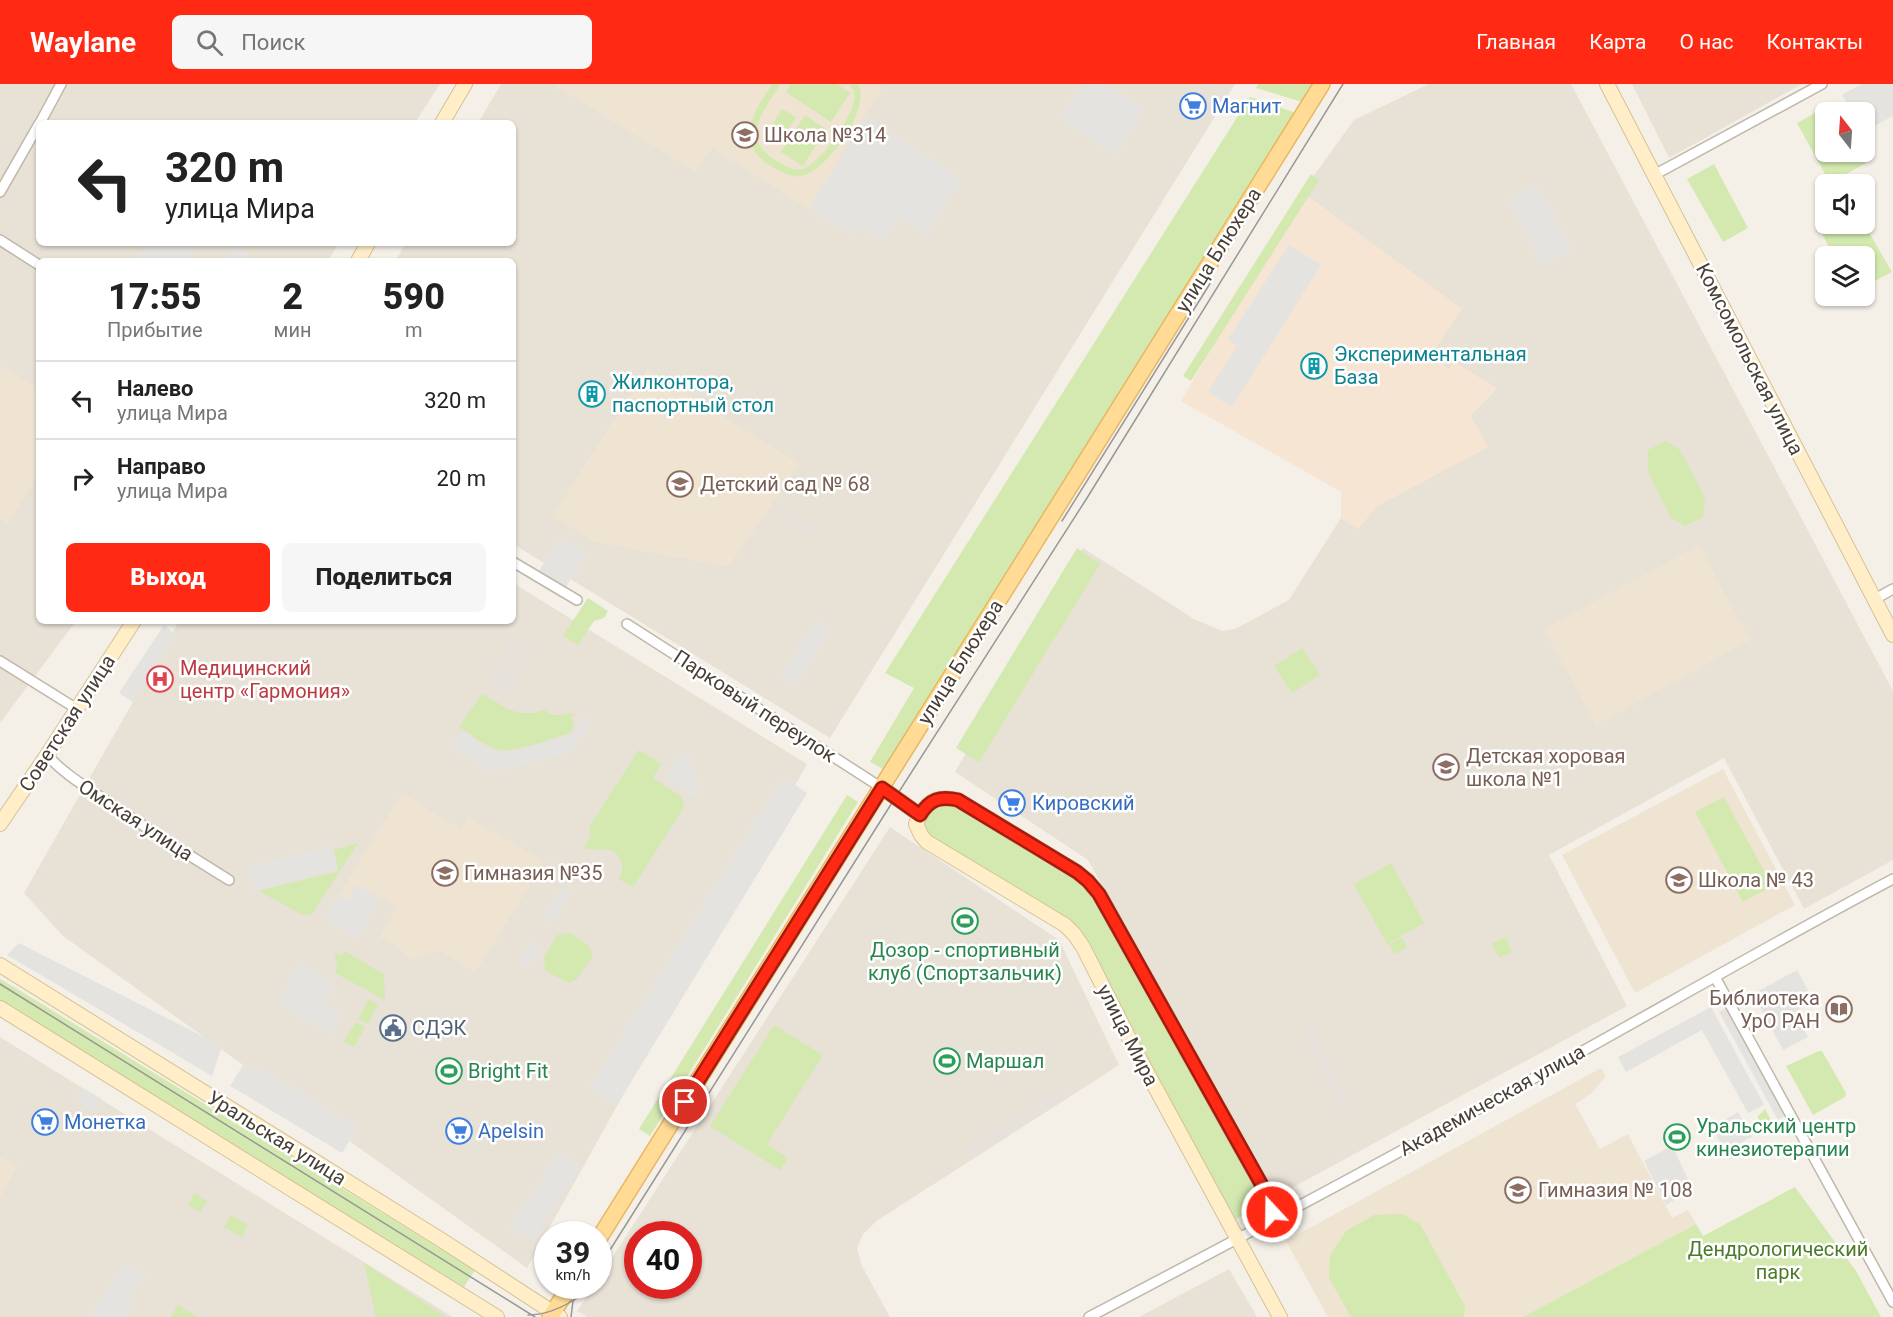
<!DOCTYPE html>
<html lang="ru">
<head>
<meta charset="utf-8">
<style>
	body { margin:0; font-family:Roboto,sans-serif; background:#f6f6f6; color:#222; height:100vh; display:flex; flex-direction:column; font-size:22px; white-space:nowrap }
	* { box-sizing:border-box; margin:0 }
	p { font-size:20px; color:#767676 }
	.icon { flex:none; width:33px; height:33px; fill:none; stroke:currentColor; stroke-width:2; stroke-linecap:round; stroke-linejoin:round }
	.map { position:relative; flex:1; overflow:hidden }
	.sheet { position:absolute; left:36px; top:174px; width:480px; height:366px; display:flex; flex-direction:column; background:#fff; border-radius:9px; box-shadow:0 2px 4px #0004 }
	.sheet>* { flex:none }
	.banner { position:absolute; left:36px; top:36px; width:480px; height:126px; border-radius:9px; box-shadow:0 2px 4px #0004; background:#fff; color:#222; overflow:hidden }
	.needle { width:39px; rotate:343deg }
	.controls { position:absolute; left:1815px; top:18px; display:grid; gap:12px }
	.controls a { display:grid; place-items:center; width:60px; height:60px; border-radius:9px; background:#fff; box-shadow:0 2px 4px #0004; font-size:30px }
	.speed { position:absolute; left:534px; top:1137px; display:flex; gap:12px; font-size:30px; font-weight:700; text-align:center }
	.speed>* { display:grid; place-content:center; width:78px; height:78px; border-radius:50%; background:#fff; box-shadow:0 2px 4px #0004; line-height:1 }
	.speed small { font-size:15px; font-weight:400 }
	.speed .limit { border:9px solid #d22; background:#fff; color:#111 }
	.pin { position:absolute; display:grid; place-items:center; width:51px; height:51px; color:#fff; margin:-26px; border:3px solid #fff; border-radius:50%; box-shadow:0 2px 6px #0007 }
	.me { position:absolute; width:66px; margin:-33px; rotate:339deg; stroke-linejoin:round; filter:drop-shadow(0 0 4px #0008) }
	.turn { display:flex; align-items:center; gap:21px; height:126px; padding:0 30px; font-size:27px }
	.turn .icon { width:78px; height:78px; stroke-width:2.5 }
	.turn b { display:block; font-size:42px; line-height:51px }
	.eta { display:flex; justify-content:space-evenly; align-items:center; height:102px; text-align:center }
	.eta b { font-size:36px; font-weight:800; line-height:42px }
	.action { display:flex; gap:12px; margin-top:auto; padding:12px 30px }
	.action a { flex:1; height:69px; border-radius:9px; background:#ff2914; color:#fff; font-size:24px; font-weight:800; line-height:69px; text-align:center }
	.action a+a { background:#f6f6f6; color:#222 }
	ul { padding:0; list-style:none }
	li { display:flex; align-items:center; gap:18px; height:78px; padding:0 30px; border-top:2px solid #e0e0e0 }
	li div { flex:1 }
	li b { display:block; font-size:22px }
	li em { font-style:normal }
	header { display:flex; align-items:center; gap:36px; box-sizing:border-box; height:84px; padding:0 30px; background:#ff2914; color:#fff }
	header strong { font-size:28px }
	nav { display:flex; gap:33px; margin-inline-start:auto; font-size:21px }
	.search { width:420px; height:54px; background:#f6f6f6; display:flex; align-items:center; gap:15px; box-sizing:border-box; padding:0 21px; border-radius:9px; color:#767676; font-size:22px }
	.map>svg:first-child { display:block }
</style>
</head>
<body>
<header>
<strong>Waylane</strong>
<div class="search"><svg class="icon" aria-label="search" viewBox="0 0 24 24"><circle cx="10" cy="10" r="6"/><path d="M15 15l6 6"/></svg>Поиск</div>
<nav><a>Главная</a><a>Карта</a><a>О нас</a><a>Контакты</a></nav>
</header>
<div class="map">
<svg width="1893" height="1233" viewBox="0 0 1893 1233">
	<rect width="100%" height="100%" fill="#f4f0e8"/>
	<!-- residential -->
	<g fill="#e8e1d6" fill-rule="evenodd">
		<path d="M0,0H440L415,39H39V159H339L328,177H39V537H76L0,639Z"/>
		<path d="M501,0H1235L830,654L513,460V177H395L406,159H513V39H478Z"/>
		<path d="M1429,0H1571L1893,607V776L1804,825L1724,674L1549,771L1627,922L1275,1113L1088,776L955,688L1083,464L1194,535L1222,547L1235,545L1289,516L1341,434L1358,445L1376,423L1419,399L1470,331L1496,305L1454,278L1449,285L1430,273L1461,225L1302,108L1354,36Z"/>
		<path d="M1632,0H1802L1669,74Z"/>
		<path d="M513,499L807,680L527,1184L63,852L24,809L179,537H513Z"/>
		<path d="M890,743L1059,856L1119,981L878,1136L863,1150L857,1164L862,1182L890,1233H587L577,1227L594,1202H598L599,1194ZM638,1150H688V1202H638Z"/>
		<path d="M0,953L453,1233H0Z"/>
		<path d="M1229,1185L1257,1233H1139Z"/>
	</g>
	<!-- commercial -->
	<path fill="#f6e5d3" d="M1302,108L1462,225L1430,273L1449,285L1454,278L1496,304L1470,331L1488,363L1376,423L1358,445L1341,434V408L1181,317Z"/>
	<!-- industrial -->
	<g fill="#e7e1dc">
		<path d="M789,429L814,440L807,451L784,438Z"/>
		<path d="M515,554L535,567L505,611L485,598Z"/>
		<path d="M1318,940L1320,946L1313,950L1350,1024L1343,1028L1303,948Z"/>
		<path d="M1064,1001L1071,1012L970,1075L963,1064Z"/>
	</g>
	<!-- education -->
	<g fill="#eee4d1">
		<path d="M552,0H879L883,3L809,125L712,64L696,88Z"/>
		<path d="M0,281L39,305V390L8,440L0,435Z"/>
		<path d="M647,285L800,380L728,483L595,458L552,432Z"/>
		<path d="M1699,461L1750,556L1596,641L1544,545Z"/>
		<path d="M1723,685L1795,821L1635,909L1562,771Z"/>
		<path d="M402,709L461,746L468,734L545,777L475,889L441,867L410,876L406,873L400,864L380,853L397,823L384,815L382,817L380,815L356,801L347,817L338,812Z"/>
		<path d="M1601,984L1606,992L1592,1009L1575,1020L1600,1065L1628,1050L1672,1134L1688,1126L1696,1140L1523,1233H1328L1286,1157Z"/>
		<path d="M0,1073L17,1083L0,1114Z"/>
	</g>
	<!-- green -->
	<g fill="#d3e9b0">
		<path d="M772,0H780C764,28 738,54 777,77C784,82 794,87 802,85C820,81 860,25 854,7C853,5 850,2 849,0H858C872,24 827,87 802,92C792,94 781,88 772,83C733,59 753,29 772,0Z"/>
		<path d="M791,0H837L850,9L831,38L786,8Z"/>
		<path d="M1258,0H1322L1309,20L1256,4Z"/>
		<path d="M1250,13L1302,31L890,689L870,678L914,604L885,589Z"/>
		<path d="M1833,19L1838,28H1826V68H1860L1866,79L1830,99L1797,39Z"/>
		<path d="M782,25L796,33L779,59L766,51Z"/>
		<path d="M805,31L826,45L803,82L781,68Z"/>
		<path d="M1714,80L1748,144L1723,158L1687,95Z"/>
		<path d="M1311,90L1319,96L1191,297L1183,292Z"/>
		<path d="M1825,132L1826,140H1864L1892,188L1865,202L1864,172H1834L1815,137Z"/>
		<path d="M1666,357L1680,366L1705,414L1703,433L1685,442L1670,433L1648,387V366Z"/>
		<path d="M1077,464L1100,480L979,678L956,664Z"/>
		<path d="M588,514L608,527L604,534L594,537L578,561L563,552Z"/>
		<path d="M1302,564L1320,591L1292,609L1274,582Z"/>
		<path d="M482,610L508,625L519,629H534L544,626L553,631H562L571,629L574,630L571,633L574,642L570,649C554,654 516,668 501,666C486,664 471,650 459,643Z"/>
		<path d="M639,666L661,680L653,694L682,713L684,723L633,803L619,795C622,789 623,786 622,780C616,757 595,769 583,764L591,752L589,743Z"/>
		<path d="M847,711L858,718L650,1052L639,1045Z"/>
		<path d="M946,713L1088,797L1267,1111L1261,1122L1229,1139L1074,850L927,758L920,731Z"/>
		<path d="M1724,713L1772,802L1743,818L1695,728Z"/>
		<path d="M358,759L312,830L303,831L261,808V806L336,788L338,785L334,766Z"/>
		<path d="M1391,779L1424,839L1387,860L1354,800Z"/>
		<path d="M570,849L589,862L593,872L577,895L568,899L545,886L544,873L557,851Z"/>
		<path d="M1402,853L1407,863L1394,870L1389,860Z"/>
		<path d="M1506,853L1512,868L1499,874L1492,859Z"/>
		<path d="M345,867L384,891L385,916L335,889L337,883L335,868L342,872Z"/>
		<path d="M0,895L19,906L475,1186L464,1203L0,917Z"/>
		<path d="M369,915L378,921L368,940L358,935Z"/>
		<path d="M356,938L365,943L354,963L344,957Z"/>
		<path d="M774,941L823,971L767,1060L788,1074L780,1086L710,1042Z"/>
		<path d="M1819,967H1822L1846,1009L1845,1013L1813,1031L1786,982Z"/>
		<path d="M1765,1025L1778,1049C1766,1052 1757,1045 1758,1032Z"/>
		<path d="M1795,1103L1856,1187L1881,1233H1523L1696,1140L1703,1152Z"/>
		<path d="M195,1109L207,1117L200,1128L188,1121Z"/>
		<path d="M1402,1130L1420,1140L1465,1222L1464,1233H1351L1329,1194L1330,1172L1346,1147L1374,1131Z"/>
		<path d="M231,1131L248,1141L242,1153L224,1143Z"/>
		<path d="M364,1179L446,1233H376Z"/>
		<path d="M178,1221L198,1233H171Z"/>
	</g>
	<!-- parking -->
	<g fill="#e5e3e0">
		<path d="M1084,0H1102L1144,25L1116,70L1060,35Z"/>
		<path d="M1862,0H1893V32L1865,47L1864,28H1852L1842,11Z"/>
		<path d="M866,32L961,95L927,151L898,133L883,157L856,141L850,150L809,125Z"/>
		<path d="M1536,100L1572,165L1543,181L1507,116Z"/>
		<path d="M146,159H197L186,177H135Z"/>
		<path d="M234,161L248,170L244,177H224Z"/>
		<path d="M1289,161L1321,181L1232,323L1208,308L1237,262L1228,255Z"/>
		<path d="M559,454L586,470L560,513L533,497Z"/>
		<path d="M817,537L830,546L794,603L779,593Z"/>
		<path d="M164,541L175,550L133,618L119,609Z"/>
		<path d="M584,632L592,637L571,668L498,687H489L451,663L462,647L499,669L517,667L572,651Z"/>
		<path d="M680,668L687,671L692,677L699,710L689,713L686,707L664,694Z"/>
		<path d="M783,693L807,709L617,1021L590,1004Z"/>
		<path d="M332,762L338,785L254,806L248,783Z"/>
		<path d="M356,801L380,815L357,854L325,834L338,812L347,817Z"/>
		<path d="M562,803L571,809L552,838L543,832Z"/>
		<path d="M532,857L542,863L529,884L519,877Z"/>
		<path d="M19,859L222,962L212,992L7,871Z"/>
		<path d="M300,880L336,901L323,921L342,932L331,950L278,918Z"/>
		<path d="M1797,886L1814,917L1794,928L1808,953L1783,966L1753,910Z"/>
		<path d="M1730,921L1789,1029L1778,1036L1719,928Z"/>
		<path d="M1711,923L1764,1021L1748,1029L1702,946L1626,988L1618,973Z"/>
		<path d="M243,981L255,988L258,983L358,1043L342,1069L230,1002Z"/>
		<path d="M83,1004L102,1015L93,1027L75,1016Z"/>
		<path d="M1738,1028L1752,1053L1735,1062L1733,1074L1729,1075L1712,1043Z"/>
		<path d="M1672,1062L1693,1105L1666,1121L1644,1077Z"/>
		<path d="M560,1068L582,1082L532,1157L510,1143Z"/>
		<path d="M124,1180L146,1190L130,1211L135,1215L132,1221L124,1233H90Z"/>
	</g>
	<g fill="none" stroke-linecap="round" stroke-linejoin="round">
		<!-- street casing -->
		<g stroke="#c0b7aa" stroke-width="12">
			<g id="street">
				<path d="M40,39L61,0"/>
				<path d="M1654,91L1822,0"/>
				<path d="M0,108L39,40"/>
				<path d="M0,156L39,181"/>
				<path d="M513,478L577,516"/>
				<path d="M1875,515L1893,505"/>
				<path d="M627,540L882,704"/>
				<path d="M0,577L77,625"/>
				<path d="M47,671C64,690 85,702 105,716C146,744 187,770 229,796"/>
				<path d="M1715,893L1893,1218"/>
				<path d="M1089,1233C1236,1156 1382,1078 1527,998C1649,931 1770,860 1893,795"/>
			</g>
		</g>
		<!-- secondary casing -->
		<g stroke="#d5c197" stroke-width="16">
			<g id="secondary">
				<path d="M1607,0L1893,551"/>
				<path d="M442,39L465,0"/>
				<path d="M358,177L368,159"/>
				<path d="M882,704L920,731"/>
				<path d="M0,740L47,671L134,537"/>
				<path d="M0,881L443,1157L560,1233"/>
				<path d="M0,924L497,1233"/>
				<path d="M1259,1144L1272,1128L1270,1116L1099,810L1088,797L1077,788L958,716C935,711 925,718 916,740L921,751L927,758L1065,841L1074,850L1083,863L1136,968L1280,1233"/>
			</g>
		</g>
		<!-- primary casing -->
		<g stroke="#e7b763" stroke-width="18">
			<g id="primary">
				<path d="M598,1156L1322,0"/>
				<path d="M550,1233L570,1202"/>
			</g>
		</g>
		<!-- street -->
		<use href="#street" stroke="#fff" stroke-width="9"/>
		<!-- secondary -->
		<use href="#secondary" stroke="#ffeec7" stroke-width="14"/>
		<!-- primary -->
		<use href="#primary" stroke="#ffdb96" stroke-width="15"/>
		<!-- tram -->
		<g stroke="#979797" stroke-width="1.5">
			<path d="M1062,437L1211,198"/>
			<path d="M0,900L535,1233"/>
			<path d="M598,1185L895,714L1087,414L1343,0"/>
			<path d="M528,1231C547,1231 564,1223 580,1212"/>
			<path d="M571,1233L573,1217L582,1202"/>
		</g>
	</g>
	<g fill="none" stroke-linecap="round" stroke-linejoin="round">
		<!-- route casing -->
		<g stroke="#a61b0d" stroke-width="15">
			<path id="route" d="M685,1018L882,704L920,731C930,715 940,712 958,716L1077,788L1088,797L1099,810L1268,1112L1272,1128"/>
		</g>
		<!-- route -->
		<use href="#route" stroke="#ff2914" stroke-width="10"/>
	</g>
	<!-- icons -->
	<defs>
		<g id="supermarket-ring" transform="scale(1.35)"><circle r="9.5" fill="#fff" stroke="#3f7fe0" stroke-width="1.5"/><path d="M-6-5.5h2.5l.6 2H6L4.5 2H-2.5L-4.4-4H-6ZM-1.5 3.2a1.3 1.3 0 1 0 .1 0ZM3 3.2a1.3 1.3 0 1 0 .1 0Z" fill="#3f7fe0"/></g>
		<g id="school-ring" transform="scale(1.35)"><circle r="9.5" fill="#fff" stroke="#8d6e63" stroke-width="1.5"/><path d="M0-5L7-2L0 1L-7-2ZM-4 1L0 2.5L4 1V4Q0 6-4 4Z" fill="#8d6e63"/></g>
		<g id="building-ring" transform="scale(1.35)"><circle r="9.5" fill="#fff" stroke="#0f9aa8" stroke-width="1.5"/><path d="M-4-6H4V6H1V3H-1V6H-4ZM-2.5-4.3h1.7v1.8h-1.7ZM.8-4.3h1.7v1.8H.8ZM-2.5-1h1.7V.8h-1.7ZM.8-1h1.7V.8H.8Z" fill="#0f9aa8"/></g>
		<g id="hospital-ring" transform="scale(1.35)"><circle r="9.5" fill="#fff" stroke="#e0444e" stroke-width="1.5"/><path d="M-5-5h3v3.5h4V-5h3V5h-3V1.5h-4V5h-3Z" fill="#e0444e"/></g>
		<g id="stadium-ring" transform="scale(1.35)"><circle r="9.5" fill="#fff" stroke="#2e9e5b" stroke-width="1.5"/><path d="M0-5a6.5 5 0 1 0 0 10a6.5 5 0 1 0 0-10ZM-3.5-1.8h7v3.6h-7Z" fill="#2e9e5b"/></g>
		<g id="library-ring" transform="scale(1.35)"><circle r="9.5" fill="#fff" stroke="#8d6e63" stroke-width="1.5"/><path d="M-6-4Q-3-5.5-.7-3.5V5Q-3 3-6 4ZM6-4Q3-5.5 .7-3.5V5Q3 3 6 4Z" fill="#8d6e63"/></g>
		<g id="civic-ring" transform="scale(1.35)"><circle r="9.5" fill="#fff" stroke="#5c6f8a" stroke-width="1.5"/><path d="M-.6-6.5H3V-4.5H.6V-3L4-1V1h2V6H-6V1h2V-1L-.6-3ZM-1.2 2.5V6h2.4V2.5Z" fill="#5c6f8a"/></g>
	</defs>
	<g fill-rule="evenodd">
		<use href="#supermarket-ring" x="1193" y="22"/>
		<use href="#school-ring" x="745" y="51"/>
		<use href="#building-ring" x="1314" y="282"/>
		<use href="#building-ring" x="592" y="310"/>
		<use href="#school-ring" x="680" y="400"/>
		<use href="#hospital-ring" x="160" y="595"/>
		<use href="#school-ring" x="1446" y="683"/>
		<use href="#supermarket-ring" x="1012" y="719"/>
		<use href="#school-ring" x="445" y="789"/>
		<use href="#school-ring" x="1679" y="796"/>
		<use href="#stadium-ring" x="965" y="837"/>
		<use href="#library-ring" x="1839" y="925"/>
		<use href="#civic-ring" x="393" y="944"/>
		<use href="#stadium-ring" x="947" y="977"/>
		<use href="#stadium-ring" x="449" y="987"/>
		<use href="#supermarket-ring" x="45" y="1038"/>
		<use href="#supermarket-ring" x="459" y="1047"/>
		<use href="#stadium-ring" x="1677" y="1053"/>
		<use href="#school-ring" x="1518" y="1106"/>
	</g>
	<g text-anchor="middle" stroke-width="5" stroke-linejoin="round" paint-order="stroke">
		<!-- shop labels -->
		<g font-size="20" fill="#366cbe" stroke="#fff" text-anchor="start">
			<text x="1212" y="29">Магнит</text>
			<text x="1032" y="726">Кировский</text>
			<text x="64" y="1045">Монетка</text>
			<text x="478" y="1054">Apelsin</text>
		</g>
		<!-- education labels -->
		<g font-size="20" fill="#785e54" stroke="#fff" text-anchor="start">
			<text x="764" y="58">Школа №314</text>
			<text x="700" y="407">Детский сад № 68</text>
			<text x="1466" y="679">Детская хоровая<tspan x="1466" dy="23">школа №1</tspan></text>
			<text x="464" y="796">Гимназия №35</text>
			<text x="1698" y="803">Школа № 43</text>
			<text x="1820" y="921" text-anchor="end">Библиотека<tspan x="1820" dy="23">УрО РАН</tspan></text>
			<text x="1538" y="1113">Гимназия № 108</text>
		</g>
		<!-- street labels -->
		<g font-size="20" fill="#484036" stroke="#fff">
			<text transform="translate(1218 166) rotate(-58)" y="7">улица Блюхера</text>
			<text transform="translate(1750 275) rotate(63)" y="7">Комсомольская улица</text>
			<text transform="translate(960 578) rotate(-58)" y="7">улица Блюхера</text>
			<text transform="translate(755 622) rotate(33)" y="7">Парковый переулок</text>
			<text transform="translate(67 639) rotate(-57)" y="7">Советская улица</text>
			<text transform="translate(136 736) rotate(33)" y="7">Омская улица</text>
			<text transform="translate(1128 951) rotate(63)" y="7">улица Мира</text>
			<text transform="translate(1492 1016) rotate(-29)" y="7">Академическая улица</text>
			<text transform="translate(277 1054) rotate(32)" y="7">Уральская улица</text>
		</g>
		<!-- culture labels -->
		<g font-size="20" fill="#0d838f" stroke="#fff" text-anchor="start">
			<text x="1334" y="277">Экспериментальная<tspan x="1334" dy="23">База</tspan></text>
			<text x="612" y="305">Жилконтора,<tspan x="612" dy="23">паспортный стол</tspan></text>
		</g>
		<!-- health labels -->
		<g font-size="20" fill="#be3a42" stroke="#fff" text-anchor="start">
			<text x="180" y="591">Медицинский<tspan x="180" dy="23">центр «Гармония»</tspan></text>
		</g>
		<!-- leisure labels -->
		<g font-size="20" fill="#27864d" stroke="#fff" text-anchor="start">
			<text x="965" y="873" text-anchor="middle">Дозор - спортивный<tspan x="965" dy="23">клуб (Спортзальчик)</tspan></text>
			<text x="966" y="984">Маршал</text>
			<text x="468" y="994">Bright Fit</text>
			<text x="1696" y="1049">Уральский центр<tspan x="1696" dy="23">кинезиотерапии</tspan></text>
		</g>
		<!-- service labels -->
		<g font-size="20" fill="#4e5e75" stroke="#fff" text-anchor="start">
			<text x="412" y="951">СДЭК</text>
		</g>
		<!-- park labels -->
		<g font-size="20" fill="#4c7b27" stroke="#fff">
			<text x="1778" y="1172">Дендрологический<tspan x="1778" dy="23">парк</tspan></text>
		</g>
	</g>
</svg>
<div class="controls">
<a><svg class="needle" viewBox="-14 -14 28 28"><path d="M0-13l5 13h-10z" fill="#e53935"/><path d="M0 13l5-13h-10z" fill="#767676"/></svg></a>
<a><svg class="icon" aria-label="sound" viewBox="0 0 24 24"><path d="M4 9h4l5-4v14l-5-4H4zM17 9q2 3 0 6"/></svg></a>
<a><svg class="icon" aria-label="layers" viewBox="0 0 24 24"><path d="M12 4l9 5-9 5-9-5zM3 14l9 5 9-5"/></svg></a>
</div>
<div class="speed"><div>39<small>km/h</small></div><div class="limit">40</div></div>
<div class="pin" style="left:685px;top:1018px;background:#d93025"><svg class="icon" aria-label="arrive" viewBox="0 0 24 24"><path d="M6 21V4h12l-3 4 3 4H6"/></svg></div>
<svg class="me" style="left:1272px;top:1128px" viewBox="-20 -20 40 40"><circle r="17" fill="#ff2914" stroke="#fff" stroke-width="3"/><path d="M0-11L8 9 0 5-8 9z" fill="#fff"/></svg>
<div class="banner">
<div class="turn"><svg class="icon" aria-label="left" viewBox="0 0 24 24"><path d="M17 20v-9H6M10 6l-5 5 5 5"/></svg><div><b>320 m</b>улица Мира</div></div>
</div>
<section class="sheet">
<div class="eta">
<div><b>17:55</b><p>Прибытие</p></div>
<div><b>2</b><p>мин</p></div>
<div><b>590</b><p>m</p></div>
</div>
<ul>
<li><svg class="icon" aria-label="left" viewBox="0 0 24 24"><path d="M17 20v-9H6M10 6l-5 5 5 5"/></svg><div><b>Налево</b><p>улица Мира</p></div><em>320 m</em></li>
<li><svg class="icon" aria-label="right" viewBox="0 0 24 24"><path d="M7 20v-9h11M14 6l5 5-5 5"/></svg><div><b>Направо</b><p>улица Мира</p></div><em>20 m</em></li>
</ul>
<div class="action"><a>Выход</a><a>Поделиться</a></div>
</section>
</div>
</body>
</html>
